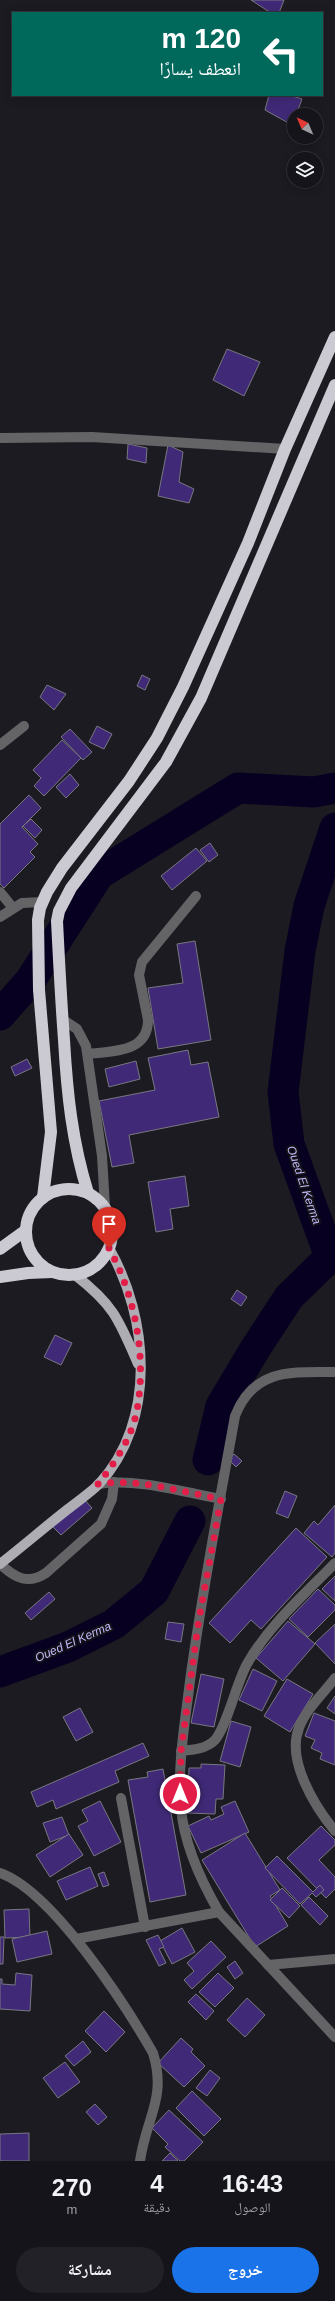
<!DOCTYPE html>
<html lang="ar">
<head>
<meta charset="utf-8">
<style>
	body { margin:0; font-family:Arial,"Noto Naskh Arabic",sans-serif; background:#222127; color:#f1f3f6; direction:rtl; height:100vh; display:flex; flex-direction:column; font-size:15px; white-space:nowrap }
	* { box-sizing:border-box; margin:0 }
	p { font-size:13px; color:#9d9ea2 }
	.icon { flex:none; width:22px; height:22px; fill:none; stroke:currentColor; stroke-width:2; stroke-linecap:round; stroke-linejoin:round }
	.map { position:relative; height:2161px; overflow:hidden; direction:ltr }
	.drawer { display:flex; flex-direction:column; background:#15141a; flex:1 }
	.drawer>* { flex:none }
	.guide { position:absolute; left:12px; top:12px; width:311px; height:84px; border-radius:0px; box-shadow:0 2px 10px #0003,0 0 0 1px #343339; direction:rtl; background:#00695c; color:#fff; overflow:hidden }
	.needle { width:26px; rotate:316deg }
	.fabs { position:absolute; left:287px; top:108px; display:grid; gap:8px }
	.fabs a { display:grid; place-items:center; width:36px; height:36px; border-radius:50%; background:#15141a; box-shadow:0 2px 10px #0003,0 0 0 1px #343339; font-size:20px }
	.pin { position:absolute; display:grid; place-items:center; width:34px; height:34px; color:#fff; margin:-41px -17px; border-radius:50% 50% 50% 0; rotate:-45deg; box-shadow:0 0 4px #0007 }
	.pin .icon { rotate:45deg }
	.me { position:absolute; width:44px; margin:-22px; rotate:0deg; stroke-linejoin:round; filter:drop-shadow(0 0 3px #0008) }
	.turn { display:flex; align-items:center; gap:14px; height:84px; padding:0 16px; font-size:18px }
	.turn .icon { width:52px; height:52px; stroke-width:2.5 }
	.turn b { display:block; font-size:28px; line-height:34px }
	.eta { display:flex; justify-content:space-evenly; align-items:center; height:68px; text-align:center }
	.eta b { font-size:24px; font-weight:700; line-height:28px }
	.button { display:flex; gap:8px; margin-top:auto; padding:8px 16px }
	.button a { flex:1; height:46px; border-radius:24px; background:#1a73e8; color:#fff; font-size:16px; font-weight:700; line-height:46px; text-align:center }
	.button a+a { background:#222127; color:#f1f3f6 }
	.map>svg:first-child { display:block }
</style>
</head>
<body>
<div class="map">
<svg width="335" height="2161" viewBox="0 0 335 2161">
	<rect width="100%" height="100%" fill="#1c1b22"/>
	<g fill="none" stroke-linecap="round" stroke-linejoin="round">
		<!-- river -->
		<g stroke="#080020" stroke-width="31">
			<path d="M0,1015L30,981L99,874L238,788L314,792L335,788"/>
			<path d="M208,1460L221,1406L255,1349L289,1297L330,1257L289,1144L283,1092L300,951L309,906L335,828"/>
			<path d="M0,1672L68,1647L114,1624L154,1591L190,1521"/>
		</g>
	</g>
	<!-- building -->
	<g fill="#402a78" stroke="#78777f">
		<path d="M251,0H284L279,13H271Z"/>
		<path d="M269,95H289L302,99L296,115H294L292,125L265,110Z"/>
		<path d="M227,349L260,362L244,396L213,380Z"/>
		<path d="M128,444L147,448L146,463L127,459Z"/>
		<path d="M168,445L183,452L179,482L194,489L189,503L158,496Z"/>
		<path d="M142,675L150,679L145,690L137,686Z"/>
		<path d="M47,685L66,694L54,710L40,697Z"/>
		<path d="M97,726L112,734L104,749L89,742Z"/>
		<path d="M70,729L92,752L83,760L61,737Z"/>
		<path d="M62,740L81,758L44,796L34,786L41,778L33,770Z"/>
		<path d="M70,774L79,785L66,798L56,787Z"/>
		<path d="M29,795L41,808L22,827L38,844L30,852L35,857L4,888L0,884V824Z"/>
		<path d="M31,819L42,830L35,838L23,826Z"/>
		<path d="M210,843L218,855L209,862L200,850Z"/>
		<path d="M196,848L207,861L172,890L161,876Z"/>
		<path d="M195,941L211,1040L158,1049L148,988L183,983L177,944Z"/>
		<path d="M188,1050L191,1065L208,1062L219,1117L129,1135L134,1163L112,1167L99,1101L155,1090L148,1058Z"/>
		<path d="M27,1059L32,1068L15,1076L11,1067Z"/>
		<path d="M136,1061L140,1079L109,1087L105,1069Z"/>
		<path d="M185,1176L189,1206L170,1209L173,1229L156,1232L148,1182Z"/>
		<path d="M237,1290L247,1297L241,1306L231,1299Z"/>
		<path d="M55,1335L72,1343L61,1365L44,1357Z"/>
		<path d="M234,1454L242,1461L236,1467L229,1460Z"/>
		<path d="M285,1491L297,1496L288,1518L276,1513Z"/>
		<path d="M83,1498L92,1508L61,1535L52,1526Z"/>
		<path d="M335,1505V1553L332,1557L304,1533L314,1521L318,1525Z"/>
		<path d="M296,1528L327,1557L261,1629L251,1620L230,1643L209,1623Z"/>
		<path d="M335,1576V1601L322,1589Z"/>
		<path d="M318,1589L335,1605V1610L308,1637L289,1619Z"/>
		<path d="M49,1592L55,1599L31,1620L25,1613Z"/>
		<path d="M288,1621L315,1644L283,1681L256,1658Z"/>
		<path d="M168,1622L184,1624L181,1642L165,1639Z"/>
		<path d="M335,1624V1664L315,1643Z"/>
		<path d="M253,1669L277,1681L262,1711L239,1700Z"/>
		<path d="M201,1674L224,1679L214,1727L191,1723Z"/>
		<path d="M287,1679L313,1694L290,1732L264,1716Z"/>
		<path d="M335,1696V1714L327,1708Z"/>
		<path d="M80,1708L93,1732L76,1741L63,1717Z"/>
		<path d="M314,1713L335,1721V1765L320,1759L322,1753L311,1748L315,1740L305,1736Z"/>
		<path d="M231,1721L251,1727L240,1767L220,1761Z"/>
		<path d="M143,1743L149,1756L115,1771L119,1782L56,1809L53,1800L37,1807L31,1792Z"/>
		<path d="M201,1764L225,1765L223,1799H216L215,1814L187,1813L189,1768H201Z"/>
		<path d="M163,1769L186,1895L150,1902L128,1780L148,1777L147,1772Z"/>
		<path d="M100,1801L121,1842L94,1856L78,1826L88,1821L82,1810Z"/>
		<path d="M235,1801L249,1832L201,1853L188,1826L209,1816L211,1820L224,1814L221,1807Z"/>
		<path d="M62,1817L69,1835L50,1842L43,1823Z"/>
		<path d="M321,1826L335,1840V1845L319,1860L335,1877V1889L326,1898L287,1858Z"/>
		<path d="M245,1833L280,1890L270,1896L288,1926L255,1947L202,1860Z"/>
		<path d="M69,1834L83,1855L50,1877L36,1855Z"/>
		<path d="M277,1856L313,1892L320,1885L324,1890L316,1897L312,1893L300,1904L265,1868Z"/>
		<path d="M90,1867L98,1886L66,1900L57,1881Z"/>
		<path d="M104,1872L109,1885L103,1887L98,1874Z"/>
		<path d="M282,1888L300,1906L289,1918L270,1900Z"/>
		<path d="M309,1897L328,1916L320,1925L301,1905Z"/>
		<path d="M29,1909L30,1937L5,1938L4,1910Z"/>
		<path d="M182,1928L195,1952L172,1964L160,1941Z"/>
		<path d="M47,1931L52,1954L17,1962L12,1939Z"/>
		<path d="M158,1935L164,1947L159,1949L166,1963L159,1966L146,1940Z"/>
		<path d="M0,1937H4L3,1964H0Z"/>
		<path d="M211,1941L226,1957L192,1989L184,1980L194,1971L187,1963Z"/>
		<path d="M235,1961L243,1973L235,1979L227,1967Z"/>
		<path d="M16,1973L32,1975L30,2011L0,2009V1979H2V1984L15,1985Z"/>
		<path d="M218,1973L234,1988L215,2007L199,1992Z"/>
		<path d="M196,1994L214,2011L206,2020L188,2002Z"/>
		<path d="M247,1998L265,2015L245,2037L227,2020Z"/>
		<path d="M104,2011L125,2032L106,2052L85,2031Z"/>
		<path d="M181,2038L193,2049L191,2052L205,2066L184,2087L158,2063Z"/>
		<path d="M83,2041L91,2052L74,2066L65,2056Z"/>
		<path d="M65,2062L80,2082L58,2098L43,2078Z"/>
		<path d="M210,2070L220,2078L207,2096L196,2088Z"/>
		<path d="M192,2091L221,2119L204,2136L176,2108Z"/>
		<path d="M95,2104L107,2117L98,2125L86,2112Z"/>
		<path d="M169,2110L203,2142L184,2161H180L165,2147L168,2144L152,2128Z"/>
		<path d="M29,2133V2161H0V2134Z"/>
		<path d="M170,2153L178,2161H162Z"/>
	</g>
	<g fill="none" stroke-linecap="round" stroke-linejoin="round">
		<!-- minor -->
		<g stroke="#646467" stroke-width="10">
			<path d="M0,438L92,437L285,449"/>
			<path d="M0,745L24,726"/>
			<path d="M0,892L13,908"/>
			<path d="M0,917L22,903L43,902"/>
			<path d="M62,1019L77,1029L86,1046L102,1156L105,1207"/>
			<path d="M88,1054C112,1051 148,1053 148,1020L139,975L142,962L196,896"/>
			<path d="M335,1372C291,1372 254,1368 235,1416C219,1505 202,1592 190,1681C185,1723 177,1766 181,1808C184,1844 201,1881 219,1912L335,2037"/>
			<path d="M98,1484C138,1478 182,1492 221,1499"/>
			<path d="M0,1564C15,1578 28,1585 46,1573L101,1524L112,1499L114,1482"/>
			<path d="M335,1678C323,1694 306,1709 299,1728C286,1760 315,1807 335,1831"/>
			<path d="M181,1751C193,1750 206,1749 215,1740C227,1726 236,1684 247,1664C269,1625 304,1595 335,1563"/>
			<path d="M121,1798L145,1927"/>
			<path d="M0,1873C52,1891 125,2004 153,2053C167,2098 146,2118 140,2161"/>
			<path d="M76,1939L219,1912"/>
			<path d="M268,1965L335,1959"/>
		</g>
		<!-- major -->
		<g stroke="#aeadb4" stroke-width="10">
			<path d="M75,1275C114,1305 119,1320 138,1364"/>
			<path d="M0,1564C23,1546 45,1527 68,1509C78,1501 90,1493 99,1484C157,1421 149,1318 109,1248"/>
		</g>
		<!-- highway -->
		<g stroke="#cbcad3" stroke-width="12">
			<circle cx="69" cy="1232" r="43"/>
			<path d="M88,1193C72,1142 67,1092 64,1040C61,1000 59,961 57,921L59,911L71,888L166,762L201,698L335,385"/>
			<path d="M43,1197L51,1132L39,990L38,920L40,908L47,892L62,868L129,781L157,738L183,687L248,543L285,449L335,337"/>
			<path d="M0,1249L26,1230"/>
			<path d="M0,1277L28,1273L52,1272"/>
		</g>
	</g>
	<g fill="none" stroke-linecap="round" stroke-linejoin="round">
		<!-- route -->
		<path stroke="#e11d48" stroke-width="7" stroke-dasharray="0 12.6" d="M109,1248C135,1296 147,1356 137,1410C132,1437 115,1463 98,1484C138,1478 182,1492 221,1499L198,1625L181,1751L180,1794"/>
	</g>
	<g text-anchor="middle" stroke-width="4" stroke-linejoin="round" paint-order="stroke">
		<!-- water labels -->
		<g font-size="12" font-style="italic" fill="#c3b8fb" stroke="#131218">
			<text transform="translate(304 1185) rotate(71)" y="4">Oued El Kerma</text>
			<text transform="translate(73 1642) rotate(-24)" y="4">Oued El Kerma</text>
		</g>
	</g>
</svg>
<div class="fabs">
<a><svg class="needle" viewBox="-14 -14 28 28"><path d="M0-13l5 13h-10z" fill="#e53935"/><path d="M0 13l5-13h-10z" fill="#9d9ea2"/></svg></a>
<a><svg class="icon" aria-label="layers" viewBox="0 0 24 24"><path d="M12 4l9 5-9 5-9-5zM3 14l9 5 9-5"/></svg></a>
</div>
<div class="pin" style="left:109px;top:1248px;background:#d93025"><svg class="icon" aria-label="arrive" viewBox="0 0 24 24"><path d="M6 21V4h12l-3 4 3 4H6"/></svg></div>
<svg class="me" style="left:180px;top:1794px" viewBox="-20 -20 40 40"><circle r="17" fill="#e11d48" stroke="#fff" stroke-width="3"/><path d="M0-11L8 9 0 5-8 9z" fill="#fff"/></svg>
<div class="guide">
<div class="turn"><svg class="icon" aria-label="left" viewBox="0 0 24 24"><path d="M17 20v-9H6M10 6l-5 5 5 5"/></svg><div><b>120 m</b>انعطف يسارًا</div></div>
</div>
</div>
<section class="drawer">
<div class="eta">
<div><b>16:43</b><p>الوصول</p></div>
<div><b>4</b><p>دقيقة</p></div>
<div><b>270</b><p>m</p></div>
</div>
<div class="button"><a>خروج</a><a>مشاركة</a></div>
</section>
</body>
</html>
